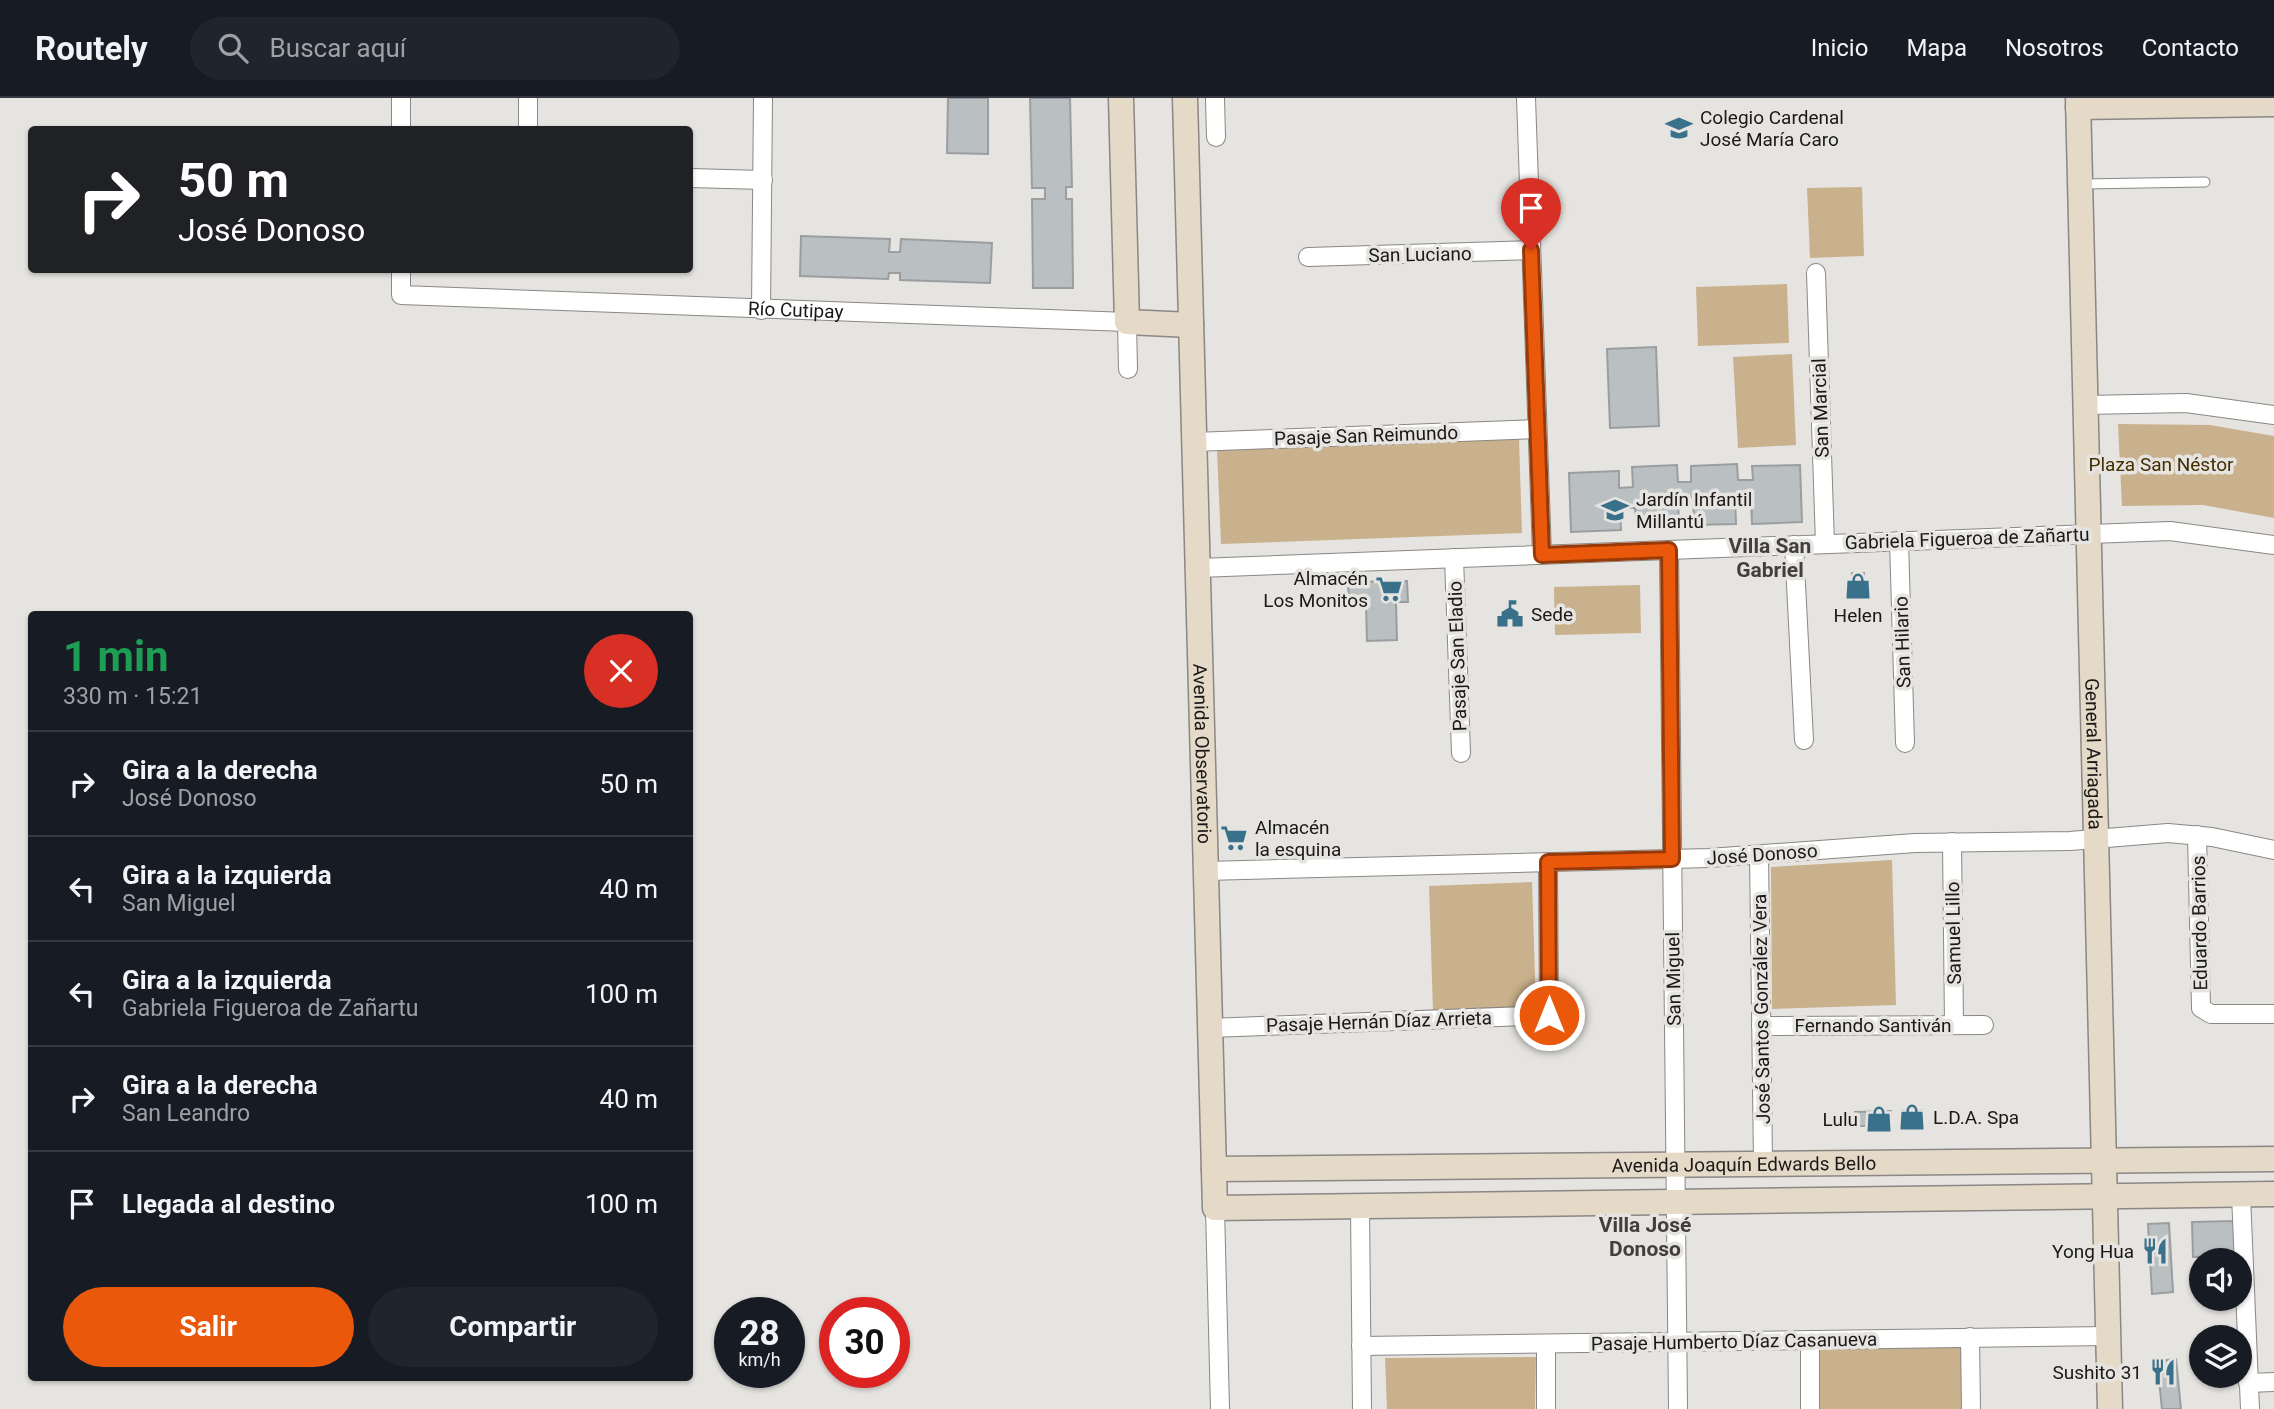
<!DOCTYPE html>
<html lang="es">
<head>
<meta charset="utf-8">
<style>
	body { margin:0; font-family:Roboto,sans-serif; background:#20242c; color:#f1f3f6; height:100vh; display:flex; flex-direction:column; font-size:26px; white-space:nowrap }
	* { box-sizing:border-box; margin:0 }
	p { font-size:23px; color:#9ea1a6 }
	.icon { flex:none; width:38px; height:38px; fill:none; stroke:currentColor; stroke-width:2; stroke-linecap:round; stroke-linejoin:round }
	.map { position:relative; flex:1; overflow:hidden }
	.details { position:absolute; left:28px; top:513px; width:665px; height:770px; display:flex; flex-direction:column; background:#171b24; border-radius:7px; box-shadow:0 2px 5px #0004 }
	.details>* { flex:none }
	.hud { position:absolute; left:28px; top:28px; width:665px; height:147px; border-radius:7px; box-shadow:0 2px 5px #0004; background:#202124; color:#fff; overflow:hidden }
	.buttons { position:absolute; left:2189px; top:1150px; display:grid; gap:14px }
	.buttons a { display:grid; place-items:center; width:63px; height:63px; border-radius:50%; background:#171b24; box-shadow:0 2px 5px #0004; font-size:35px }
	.speed { position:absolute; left:714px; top:1199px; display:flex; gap:14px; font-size:35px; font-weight:700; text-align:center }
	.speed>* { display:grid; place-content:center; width:91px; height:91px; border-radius:50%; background:#171b24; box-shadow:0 2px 5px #0004; line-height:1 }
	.speed small { font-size:18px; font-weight:400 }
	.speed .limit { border:10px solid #d22; background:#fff; color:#111 }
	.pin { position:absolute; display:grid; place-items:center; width:60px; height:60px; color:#fff; margin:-72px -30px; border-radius:50% 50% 50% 0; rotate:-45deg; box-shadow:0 0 7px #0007 }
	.pin .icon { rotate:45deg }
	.me { position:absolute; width:77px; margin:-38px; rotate:0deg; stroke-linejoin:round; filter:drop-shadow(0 0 5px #0008) }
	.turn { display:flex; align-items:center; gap:24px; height:147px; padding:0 35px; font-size:32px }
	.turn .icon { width:91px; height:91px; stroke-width:2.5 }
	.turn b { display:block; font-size:49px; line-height:60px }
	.round { display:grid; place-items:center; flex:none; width:74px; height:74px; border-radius:37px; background:#20242c }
	.head { display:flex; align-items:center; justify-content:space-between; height:119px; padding:0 35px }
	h1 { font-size:42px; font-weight:700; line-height:52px; color:#1e9e55 }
	.primary-button { display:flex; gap:14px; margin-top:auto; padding:14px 35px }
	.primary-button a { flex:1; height:80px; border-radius:42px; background:#ea580c; color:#fff; font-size:28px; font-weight:700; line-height:80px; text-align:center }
	.primary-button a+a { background:#20242c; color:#f1f3f6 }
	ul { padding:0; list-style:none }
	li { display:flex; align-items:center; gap:21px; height:105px; padding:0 35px; border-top:2px solid #363941 }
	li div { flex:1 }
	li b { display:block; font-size:26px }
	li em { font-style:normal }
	header { display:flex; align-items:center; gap:42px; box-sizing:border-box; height:98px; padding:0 35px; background:#171b24; border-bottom:2px solid #363941 }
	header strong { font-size:33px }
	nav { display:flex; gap:38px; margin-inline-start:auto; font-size:24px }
	.search { width:490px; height:63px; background:#20242c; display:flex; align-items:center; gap:18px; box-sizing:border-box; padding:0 24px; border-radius:38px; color:#9ea1a6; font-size:26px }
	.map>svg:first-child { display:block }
</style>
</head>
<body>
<header>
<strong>Routely</strong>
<div class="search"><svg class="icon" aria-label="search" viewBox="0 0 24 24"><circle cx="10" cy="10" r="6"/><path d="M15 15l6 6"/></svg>Buscar aquí</div>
<nav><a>Inicio</a><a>Mapa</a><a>Nosotros</a><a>Contacto</a></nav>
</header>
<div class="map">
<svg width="2274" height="1311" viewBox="0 0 2274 1311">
	<rect width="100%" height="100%" fill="#e6e4e0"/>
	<!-- green -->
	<g fill="#cab18d">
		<path d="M1862,89L1864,158L1810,160L1807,90Z"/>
		<path d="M1787,186L1789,245L1698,248L1696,189Z"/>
		<path d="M1792,256L1796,347L1738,350L1733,259Z"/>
		<path d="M2118,326L2210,327L2274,338V420L2203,407L2122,408Z"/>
		<path d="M1519,341L1522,435L1221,446L1217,352Z"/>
		<path d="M1640,487L1641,535L1555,537L1554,489Z"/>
		<path d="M1892,762L1896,907L1772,911L1771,769Z"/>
		<path d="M1532,784L1536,909L1433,913L1429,788Z"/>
		<path d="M1955,1244L1962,1251L1963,1311H1815V1251Z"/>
		<path d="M1536,1259L1535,1311H1387L1385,1260Z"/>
	</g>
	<!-- building -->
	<g fill="#babfc1" stroke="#9a9ea0" stroke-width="2">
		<path d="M948,0H988V56L947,55Z"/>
		<path d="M1030,0H1070L1072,89H1066V101H1072L1073,190H1033L1032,101H1045V90H1032Z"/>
		<path d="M801,138L890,141L889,154H900L901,141L992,145L990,185L900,182V175H889L888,181L800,178Z"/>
		<path d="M1656,249L1659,328L1610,330L1607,251Z"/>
		<path d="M1737,366L1738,382H1753L1752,368L1800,367L1802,424L1752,426L1751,399H1735L1736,426L1694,427L1693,399L1678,400L1679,429L1636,431L1635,410H1620L1621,432L1571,434L1569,375L1619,373V390L1633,389L1632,369L1677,367L1678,384H1691V368Z"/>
		<rect x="1852" y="475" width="12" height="25"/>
		<path d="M1407,483L1408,504H1396L1397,542L1367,543L1366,508H1349L1348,484Z"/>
		<rect x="1902" y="1012" width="21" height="15"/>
		<path d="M1891,1013V1028H1855V1014Z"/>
		<path d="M2235,1123L2236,1158L2193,1159L2192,1124Z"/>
		<path d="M2169,1125L2173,1194L2152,1196L2148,1126Z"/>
		<path d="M2176,1261L2181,1311H2162L2157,1263Z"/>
	</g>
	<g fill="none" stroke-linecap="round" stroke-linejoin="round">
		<!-- lane casing -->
		<g stroke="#8a8784" stroke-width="11">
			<path id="lane" d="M2082,86L2205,84"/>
		</g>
		<!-- street casing -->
		<g stroke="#8a8784" stroke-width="20">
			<g id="street">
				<path d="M401,0V32"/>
				<path d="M528,0V32"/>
				<path d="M1215,0L1216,39"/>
				<path d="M1526,0L1542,457"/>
				<path d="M690,80L763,82"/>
				<path d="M1308,159L1531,152"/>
				<path id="s1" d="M401,172V197L1127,224L1128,271"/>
				<path d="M1816,175L1825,446"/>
				<path d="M761,212L763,0"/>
				<path d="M2085,307L2186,305L2274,317"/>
				<path d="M1194,344L1537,331"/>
				<path d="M1899,443L1905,645"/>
				<path d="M1794,447L1804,642"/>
				<path d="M1669,452L1678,1311"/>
				<path d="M1454,460L1461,655"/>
				<path d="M1198,470L2170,433L2274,447"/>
				<path d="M2197,737L2201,910L2211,916H2274"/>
				<path d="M1952,744L1954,927"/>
				<path d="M1759,756L1763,1065"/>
				<path d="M1206,773L1709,760L1915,745L2070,743L2168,735L2212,739L2274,752"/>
				<path d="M1761,928L1984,927"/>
				<path d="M1210,930L1549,917L1548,764"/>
				<path d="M2241,1097L2250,1311"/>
				<path d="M1360,1109L1362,1311"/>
				<path d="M1215,1110L1220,1311"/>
				<path d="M1970,1239L1971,1311"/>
				<path d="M1810,1242V1311"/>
				<path d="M1546,1246V1311"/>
				<path d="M1361,1248L2108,1238"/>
				<path d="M2248,1285L2274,1284"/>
			</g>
		</g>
		<!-- secondary casing -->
		<g stroke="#8a8784" stroke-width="27">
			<g id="secondary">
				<path d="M1121,0L1127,224L1191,227"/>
				<path id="s2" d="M1185,0L1215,1110L2274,1096"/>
				<path id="s3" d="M2078,0L2110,1311"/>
				<path d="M2078,9L2274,6"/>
				<path id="s4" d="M1214,1071L2274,1061"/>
			</g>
		</g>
		<!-- lane -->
		<use href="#lane" stroke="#fff" stroke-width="9"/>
		<!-- street -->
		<use href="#street" stroke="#fff" stroke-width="18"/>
		<!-- secondary -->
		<use href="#secondary" stroke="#e5d9c8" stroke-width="24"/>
	</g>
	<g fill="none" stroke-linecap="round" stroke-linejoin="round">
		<!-- route casing -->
		<g stroke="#983908" stroke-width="18">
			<path id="route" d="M1531,152L1542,457L1669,452L1672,761L1548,764L1549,917"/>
		</g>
		<!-- route -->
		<use href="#route" stroke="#ea580c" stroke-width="12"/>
	</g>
	<!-- icons -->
	<defs>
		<g id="school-bare" transform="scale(2.1)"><path d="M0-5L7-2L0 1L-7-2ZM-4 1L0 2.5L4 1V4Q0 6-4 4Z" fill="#39718b" stroke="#e6e4e0" stroke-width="2.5" paint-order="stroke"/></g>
		<g id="shop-bare" transform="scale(2.1)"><path d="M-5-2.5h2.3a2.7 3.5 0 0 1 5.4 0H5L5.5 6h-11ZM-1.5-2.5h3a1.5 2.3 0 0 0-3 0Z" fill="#39718b" stroke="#e6e4e0" stroke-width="2.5" paint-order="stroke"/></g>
		<g id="supermarket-bare" transform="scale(2.1)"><path d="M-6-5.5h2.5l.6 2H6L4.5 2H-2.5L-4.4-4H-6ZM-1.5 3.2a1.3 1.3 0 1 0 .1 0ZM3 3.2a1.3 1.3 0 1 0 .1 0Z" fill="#39718b" stroke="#e6e4e0" stroke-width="2.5" paint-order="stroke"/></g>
		<g id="civic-bare" transform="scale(2.1)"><path d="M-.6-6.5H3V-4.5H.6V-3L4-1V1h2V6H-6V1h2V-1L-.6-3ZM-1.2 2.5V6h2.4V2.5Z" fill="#39718b" stroke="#e6e4e0" stroke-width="2.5" paint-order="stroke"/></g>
		<g id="restaurant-bare" transform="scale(2.1)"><path d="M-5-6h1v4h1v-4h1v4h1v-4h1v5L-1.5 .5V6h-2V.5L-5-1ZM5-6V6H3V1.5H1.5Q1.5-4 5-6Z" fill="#39718b" stroke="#e6e4e0" stroke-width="2.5" paint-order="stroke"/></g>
	</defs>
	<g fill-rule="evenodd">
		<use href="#school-bare" x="1679" y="30"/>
		<use href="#school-bare" x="1615" y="412"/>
		<use href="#shop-bare" x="1858" y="488"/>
		<use href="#supermarket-bare" x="1389" y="491"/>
		<use href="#civic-bare" x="1510" y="516"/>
		<use href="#supermarket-bare" x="1234" y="740"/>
		<use href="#shop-bare" x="1912" y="1019"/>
		<use href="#shop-bare" x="1879" y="1021"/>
		<use href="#restaurant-bare" x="2155" y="1153"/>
		<use href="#restaurant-bare" x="2163" y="1274"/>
	</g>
	<g text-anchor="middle" stroke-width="7" stroke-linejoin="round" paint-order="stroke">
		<!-- poi labels -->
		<g font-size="19" fill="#1a1918" stroke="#e6e4e0" text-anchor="start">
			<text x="1700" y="26">Colegio Cardenal<tspan x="1700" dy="22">José María Caro</tspan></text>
			<text x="1636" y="408">Jardín Infantil<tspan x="1636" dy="22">Millantú</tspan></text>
			<text x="1368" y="487" text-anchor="end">Almacén<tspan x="1368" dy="22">Los Monitos</tspan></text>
			<text x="1531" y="523">Sede</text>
			<text x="1858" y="524" text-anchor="middle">Helen</text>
			<text x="1255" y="736">Almacén<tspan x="1255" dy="22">la esquina</tspan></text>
			<text x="1933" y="1026">L.D.A. Spa</text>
			<text x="1858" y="1028" text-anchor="end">Lulu</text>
			<text x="2134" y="1160" text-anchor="end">Yong Hua</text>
			<text x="2142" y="1281" text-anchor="end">Sushito 31</text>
		</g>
		<!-- street labels -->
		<g font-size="19" fill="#1a1918" stroke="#e6e4e0">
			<text transform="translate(1420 156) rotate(-1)" y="7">San Luciano</text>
			<text dy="7" stroke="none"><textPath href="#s1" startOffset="420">Río Cutipay</textPath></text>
			<text transform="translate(1820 310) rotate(-92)" y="7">San Marcial</text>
			<text transform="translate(1366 337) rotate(-2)" y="7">Pasaje San Reimundo</text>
			<text transform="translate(1967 440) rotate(-2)" y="7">Gabriela Figueroa de Zañartu</text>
			<text transform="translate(1902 544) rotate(-92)" y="7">San Hilario</text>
			<text transform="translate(1457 558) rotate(-92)" y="7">Pasaje San Eladio</text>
			<text dy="7" stroke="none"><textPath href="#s2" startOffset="656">Avenida Observatorio</textPath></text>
			<text dy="7" stroke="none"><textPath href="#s3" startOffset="656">General Arriagada</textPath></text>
			<text transform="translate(1762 756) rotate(-4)" y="7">José Donoso</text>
			<text transform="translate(2199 825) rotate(-91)" y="7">Eduardo Barrios</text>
			<text transform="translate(1953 835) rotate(-91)" y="7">Samuel Lillo</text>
			<text transform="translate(1673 881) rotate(-91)" y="7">San Miguel</text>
			<text transform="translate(1761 911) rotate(-91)" y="7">José Santos González Vera</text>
			<text transform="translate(1379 923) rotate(-2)" y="7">Pasaje Hernán Díaz Arrieta</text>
			<text x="1873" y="934">Fernando Santiván</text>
			<text dy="7" stroke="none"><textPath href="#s4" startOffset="530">Avenida Joaquín Edwards Bello</textPath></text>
			<text transform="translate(1734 1243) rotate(-1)" y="7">Pasaje Humberto Díaz Casanueva</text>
		</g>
		<!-- park labels -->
		<g font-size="19" fill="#452e01" stroke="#e6e4e0">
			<text x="2161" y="373">Plaza San Néstor</text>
		</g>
		<!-- neighbourhood labels -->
		<g font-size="21" font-weight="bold" fill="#413f3c" stroke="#e6e4e0">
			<text x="1770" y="455">Villa San<tspan x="1770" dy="24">Gabriel</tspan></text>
			<text x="1645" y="1134">Villa José<tspan x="1645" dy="24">Donoso</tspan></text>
		</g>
	</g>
</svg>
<div class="buttons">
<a><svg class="icon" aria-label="sound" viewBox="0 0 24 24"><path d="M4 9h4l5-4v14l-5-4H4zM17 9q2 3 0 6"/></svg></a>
<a><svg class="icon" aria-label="layers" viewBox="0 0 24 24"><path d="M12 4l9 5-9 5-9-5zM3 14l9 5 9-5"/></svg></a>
</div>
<div class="speed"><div>28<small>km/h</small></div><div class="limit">30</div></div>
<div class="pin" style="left:1531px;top:152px;background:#d93025"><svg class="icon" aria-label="arrive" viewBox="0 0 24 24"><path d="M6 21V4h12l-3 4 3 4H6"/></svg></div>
<svg class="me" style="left:1549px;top:917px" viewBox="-20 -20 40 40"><circle r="17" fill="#ea580c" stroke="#fff" stroke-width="3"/><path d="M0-11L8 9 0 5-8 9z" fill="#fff"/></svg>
<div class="hud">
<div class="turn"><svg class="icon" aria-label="right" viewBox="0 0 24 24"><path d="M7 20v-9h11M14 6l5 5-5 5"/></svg><div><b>50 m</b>José Donoso</div></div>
</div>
<section class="details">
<div class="head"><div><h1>1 min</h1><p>330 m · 15:21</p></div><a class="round" style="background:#d93025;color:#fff"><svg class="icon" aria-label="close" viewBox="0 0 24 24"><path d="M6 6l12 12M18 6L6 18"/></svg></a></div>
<ul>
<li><svg class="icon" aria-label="right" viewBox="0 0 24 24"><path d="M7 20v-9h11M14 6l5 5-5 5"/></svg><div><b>Gira a la derecha</b><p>José Donoso</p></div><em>50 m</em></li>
<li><svg class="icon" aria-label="left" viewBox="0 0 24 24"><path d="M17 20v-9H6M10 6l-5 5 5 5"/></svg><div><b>Gira a la izquierda</b><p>San Miguel</p></div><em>40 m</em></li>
<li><svg class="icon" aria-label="left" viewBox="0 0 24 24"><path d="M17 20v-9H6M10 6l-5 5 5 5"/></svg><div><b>Gira a la izquierda</b><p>Gabriela Figueroa de Zañartu</p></div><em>100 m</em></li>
<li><svg class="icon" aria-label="right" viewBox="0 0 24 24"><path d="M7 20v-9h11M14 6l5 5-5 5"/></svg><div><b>Gira a la derecha</b><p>San Leandro</p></div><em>40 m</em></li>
<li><svg class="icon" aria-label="arrive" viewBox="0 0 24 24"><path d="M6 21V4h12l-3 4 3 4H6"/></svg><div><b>Llegada al destino</b></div><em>100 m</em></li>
</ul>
<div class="primary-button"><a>Salir</a><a>Compartir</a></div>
</section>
</div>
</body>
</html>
